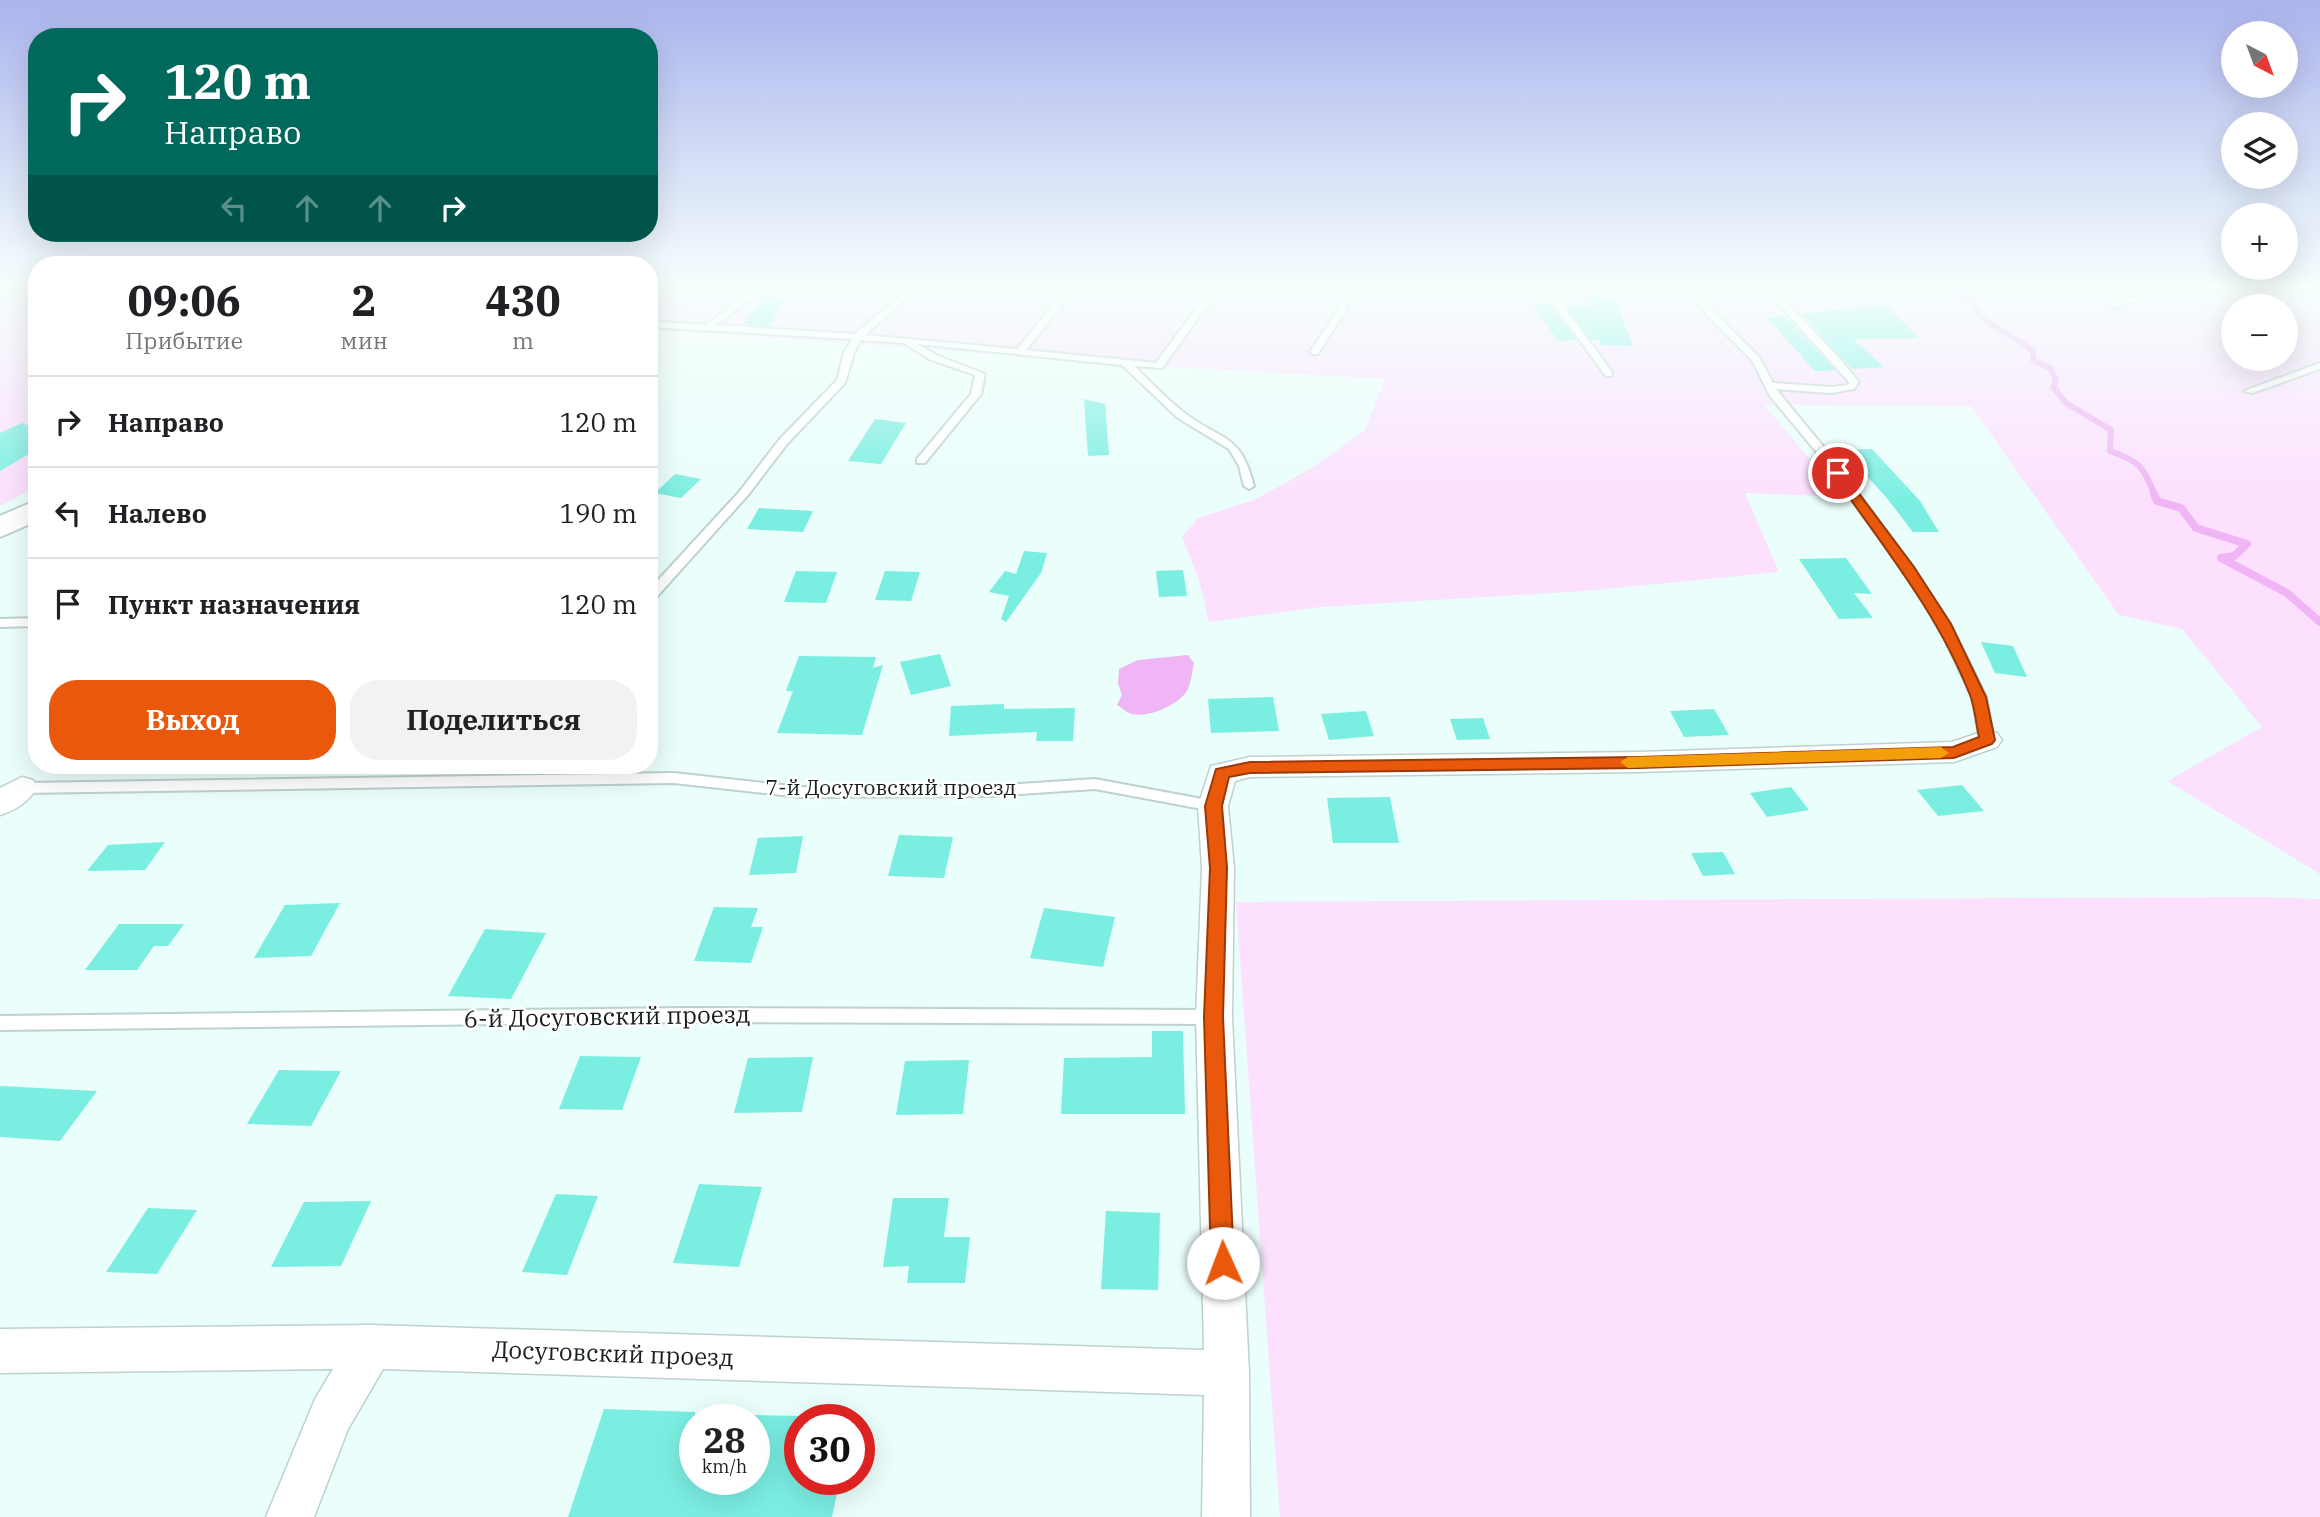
<!DOCTYPE html>
<html lang="ru">
<head>
<meta charset="utf-8">
<style>
	body { margin:0; font-family:"IBM Plex Serif",serif; background:#f2f2f2; color:#202124; height:100vh; display:flex; flex-direction:column; font-size:26px; white-space:nowrap }
	* { box-sizing:border-box; margin:0 }
	p { font-size:23px; color:#757577 }
	.icon { flex:none; width:38px; height:38px; fill:none; stroke:currentColor; stroke-width:2; stroke-linecap:round; stroke-linejoin:round }
	.map { position:relative; flex:1; overflow:hidden }
	.sheet { position:absolute; left:28px; top:256px; width:630px; height:518px; display:flex; flex-direction:column; background:#fff; border-radius:28px; box-shadow:0 7px 28px #0002 }
	.sheet>* { flex:none }
	.top-card { position:absolute; left:28px; top:28px; width:630px; height:214px; border-radius:28px; box-shadow:0 7px 28px #0002; background:#00695c; color:#fff; overflow:hidden }
	.needle { width:46px; rotate:139deg }
	.buttons { position:absolute; left:2221px; top:21px; display:grid; gap:14px }
	.buttons a { display:grid; place-items:center; width:77px; height:77px; border-radius:50%; background:#fff; box-shadow:0 7px 28px #0002; font-size:35px }
	.speed { position:absolute; left:679px; top:1404px; display:flex; gap:14px; font-size:35px; font-weight:700; text-align:center }
	.speed>* { display:grid; place-content:center; width:91px; height:91px; border-radius:50%; background:#fff; box-shadow:0 7px 28px #0002; line-height:1 }
	.speed small { font-size:18px; font-weight:400 }
	.speed .limit { border:10px solid #d22; background:#fff; color:#111 }
	.pin { position:absolute; display:grid; place-items:center; width:60px; height:60px; color:#fff; margin:-30px; border:4px solid #fff; border-radius:50%; box-shadow:0 2px 7px #0007 }
	.me { position:absolute; width:77px; margin:-38px; rotate:358deg; stroke-linejoin:round; filter:drop-shadow(0 0 5px #0008) }
	.turn { display:flex; align-items:center; gap:24px; height:147px; padding:0 21px; font-size:32px }
	.turn .icon { width:91px; height:91px; stroke-width:2.5 }
	.turn b { display:block; font-size:49px; line-height:60px }
	.lanes { display:flex; align-items:center; height:66px; padding:0 21px; background:#0003; justify-content:center; gap:35px; direction:ltr }
	.lanes .off { opacity:.35 }
	.eta { display:flex; justify-content:space-evenly; align-items:center; height:119px; text-align:center }
	.eta b { font-size:42px; font-weight:700; line-height:49px }
	.cta { display:flex; gap:14px; margin-top:auto; padding:14px 21px }
	.cta a { flex:1; height:80px; border-radius:28px; background:#ea580c; color:#fff; font-size:28px; font-weight:700; line-height:80px; text-align:center }
	.cta a+a { background:#f2f2f2; color:#202124 }
	ul { padding:0; list-style:none }
	li { display:flex; align-items:center; gap:21px; height:91px; padding:0 21px; border-top:2px solid #e0e0e0 }
	li div { flex:1 }
	li b { display:block; font-size:26px }
	li em { font-style:normal }
	.map>svg:first-child { display:block }
</style>
</head>
<body>
<div class="map">
<svg width="2320" height="1517" viewBox="0 0 2320 1517">
	<rect width="100%" height="100%" fill="#eafefb"/>
	<!-- green -->
	<g fill="#fce0fe" fill-rule="evenodd">
		<path d="M0,288H37V486L0,506Z"/>
		<path d="M649,288H2320V874L2167,781L2262,727L2182,629L2119,615L1971,406L1764,405L1842,497L1745,493L1779,572L1585,591L1320,607L1209,622L1199,580L1182,537L1198,518L1254,500L1312,468L1365,430L1385,379L1159,366L649,329ZM2233,306H2286V359H2233Z"/>
		<path d="M2263,897L2320,899V1517H1280L1236,902Z"/>
	</g>
	<!-- water -->
	<path fill="#efb5f4" d="M1188,655L1194,663C1192,672 1191,683 1187,691C1178,705 1149,718 1132,714C1127,713 1121,707 1117,705L1122,695L1118,683L1119,669L1138,660Z"/>
	<g fill="none" stroke-linecap="round" stroke-linejoin="round">
		<!-- stream-far1 -->
		<path stroke="#efb5f4" stroke-width="6" d="M1938,288L1969,299C1982,326 2011,333 2033,351V360L2050,368L2056,381L2053,387L2066,403L2111,430L2110,451C2141,462 2142,466 2155,495"/>
		<!-- stream -->
		<path stroke="#efb5f4" stroke-width="8" d="M2154,494L2157,501L2181,508L2196,528L2247,544L2234,556L2221,558L2287,593L2320,622"/>
	</g>
	<!-- building -->
	<g fill="#7beee2">
		<path d="M764,295L786,300L769,326L744,324Z"/>
		<path d="M1586,297L1614,298L1633,346L1601,345L1599,339L1591,340L1566,305L1589,306Z"/>
		<path d="M1532,304H1550L1576,340L1558,341Z"/>
		<path d="M1885,304L1919,338L1853,339L1884,367L1852,369L1801,314Z"/>
		<path d="M1785,316L1835,370L1815,371L1767,318Z"/>
		<path d="M1084,399L1105,404L1109,455L1088,456Z"/>
		<path d="M875,419L906,423L881,464L848,461Z"/>
		<path d="M22,423L37,429V449L0,471V433Z"/>
		<path d="M1872,449L1920,501L1939,532H1913L1886,497L1843,450Z"/>
		<path d="M675,474L701,479L681,498L655,493Z"/>
		<path d="M759,508L813,511L803,532L747,529Z"/>
		<path d="M1024,551L1047,553L1041,573L1006,622L1001,619L1009,596L989,592L1005,571L1016,574Z"/>
		<path d="M1846,558L1872,594L1854,593L1873,618L1839,619L1799,559Z"/>
		<path d="M1183,570L1187,596L1159,597L1156,571Z"/>
		<path d="M796,571L837,572L826,603L784,602Z"/>
		<path d="M885,571L920,572L911,601L875,600Z"/>
		<path d="M1981,642L2013,646L2027,677L1995,673Z"/>
		<path d="M940,654L951,686L911,695L900,662Z"/>
		<path d="M799,656L876,657L873,668L883,665L862,735L777,733L793,691H786Z"/>
		<path d="M1273,697L1279,731L1211,733L1208,699Z"/>
		<path d="M1004,704V709L1075,708L1073,741H1036L1037,732L949,736L951,706Z"/>
		<path d="M1714,709L1729,735L1684,737L1670,711Z"/>
		<path d="M1366,711L1374,736L1329,740L1321,714Z"/>
		<path d="M1483,718L1490,739L1457,740L1450,719Z"/>
		<path d="M1962,785L1984,811L1938,816L1917,790Z"/>
		<path d="M1791,787L1809,810L1767,817L1750,793Z"/>
		<path d="M1390,797L1399,843H1333L1327,798Z"/>
		<path d="M899,835L953,837L944,878L888,876Z"/>
		<path d="M803,836L796,873L749,875L758,838Z"/>
		<path d="M165,842L145,870L87,871L108,845Z"/>
		<path d="M1723,852L1735,874L1703,876L1691,853Z"/>
		<path d="M340,903L311,956L254,958L285,905Z"/>
		<path d="M714,907L758,908L751,927H763L751,963L694,961Z"/>
		<path d="M1044,908L1115,917L1103,967L1030,958Z"/>
		<path d="M119,924H184L168,946H154L137,970H85Z"/>
		<path d="M485,929L546,933L511,999L448,996Z"/>
		<path d="M1152,1031H1183L1185,1114H1061L1064,1058L1152,1057Z"/>
		<path d="M580,1056L641,1057L622,1110L559,1109Z"/>
		<path d="M813,1057L802,1112L734,1113L748,1058Z"/>
		<path d="M969,1060L963,1114L896,1115L905,1061Z"/>
		<path d="M279,1070L341,1071L311,1126L247,1124Z"/>
		<path d="M0,1086L97,1091L60,1141L0,1137Z"/>
		<path d="M699,1184L762,1187L739,1267L673,1263Z"/>
		<path d="M556,1194L598,1196L567,1275L522,1272Z"/>
		<path d="M893,1198H949L944,1237H970L965,1283H907L909,1266L883,1267Z"/>
		<path d="M371,1201L341,1266L271,1267L304,1202Z"/>
		<path d="M148,1208L197,1210L157,1274L106,1272Z"/>
		<path d="M1106,1211L1160,1213L1158,1290L1101,1289Z"/>
		<path d="M604,1409L695,1412V1479H754V1415L800,1416V1479H840L832,1517H568Z"/>
	</g>
	<g fill="none" stroke-linecap="round" stroke-linejoin="round">
		<!-- lane casing -->
		<g stroke="#bdd1ce" stroke-width="4">
			<g id="lane">
				<path d="M756,288H766L716,325L855,334L909,288H918L865,335L1017,349L1067,288H1076L1026,350L1156,363L1211,288H1220L1162,368L1134,366C1151,382 1168,401 1186,414C1224,442 1241,434 1254,486L1249,489L1244,486L1239,466L1229,449L1178,418L1122,365L917,344L936,355L985,374L981,394L925,463H917V459L971,394L975,375L929,359L904,343L861,340L854,353L845,383L787,444L748,495L653,601L649,602V590L740,491L779,440L837,380L844,353L852,339L649,327V321L706,325Z"/>
				<path d="M1352,288H1360L1318,354H1312L1310,352Z"/>
				<path d="M1541,288H1550L1612,372V376H1606Z"/>
				<path d="M1688,288H1697L1714,312L1759,357L1773,383L1831,387L1848,385L1849,382L1764,288H1773L1837,356L1859,382L1854,389L1831,393L1776,389L1827,451L1913,567L1950,624L1986,697L1994,740L1992,743H1982L1980,740L1972,697L1938,624L1904,571L1819,455L1770,396L1752,360L1708,316Z"/>
				<path d="M2157,288H2170L2116,308L2109,306Z"/>
				<path d="M2320,363V369L2252,393L2244,391Z"/>
				<path d="M37,618V626L0,627V619Z"/>
				<path d="M674,773L800,787L992,786L1095,779L1213,801L1218,802L1220,806L1218,810L1213,811L1095,789L992,796L800,797L674,783L22,793L15,788L22,783Z"/>
				<path d="M686,1008L1213,1010L1219,1012L1221,1017L1219,1022L1213,1024L686,1022L0,1030V1016Z"/>
			</g>
		</g>
		<!-- street casing -->
		<g stroke="#bdd1ce" stroke-width="3">
			<g id="street">
				<path d="M1987,730L1997,733L2002,740L1997,747L1954,762L1639,772L1250,777L1235,781L1228,806L1234,868L1232,1017L1249,1373L1250,1517H1202L1204,1395L383,1369L348,1429L314,1517H266L315,1399L333,1369L0,1373V1329L371,1325L1204,1350L1196,1017L1202,868L1198,806L1211,766L1250,757L1639,752L1952,742Z"/>
				<path d="M22,777L33,780L37,788C29,801 15,811 0,815V788Z"/>
			</g>
		</g>
		<!-- secondary casing -->
		<g stroke="#bdd1ce" stroke-width="4">
			<path id="secondary" d="M37,500V521L0,537V516Z"/>
		</g>
		<!-- lane -->
		<use href="#lane" fill="#fff" fill-rule="evenodd"/>
		<!-- street -->
		<use href="#street" fill="#fff" fill-rule="evenodd"/>
		<!-- secondary -->
		<use href="#secondary" fill="#fff" fill-rule="evenodd"/>
	</g>
	<!-- sky -->
	<linearGradient id="sky" x2="0" y2="1"><stop stop-color="#abb4ed"/><stop offset="0.57" stop-color="#f6fffd"/><stop offset="1" stop-color="#f6fffd" stop-opacity="0"/></linearGradient>
	<rect width="2320" height="501" fill="url(#sky)"/>
	<!-- route -->
	<path fill="#ea580c" stroke="#983908" stroke-width="2" d="M1838,470L1842,471L1914,567L1951,624L1986,697L1995,740L1992,744L1954,758L1639,768L1250,773L1229,777L1222,806L1227,868L1223,1017L1234,1263L1231,1271L1223,1274L1215,1271L1211,1263L1204,1017L1210,868L1205,806L1216,769L1250,762L1639,757L1953,747L1979,737C1976,724 1975,708 1970,695C1938,613 1882,545 1832,473Z"/>
	<!-- slow -->
	<path fill="#f59e0b" d="M1941,747L1949,753L1941,758L1628,768L1620,762L1628,757Z"/>
	<g text-anchor="middle" stroke-width="5" stroke-linejoin="round" paint-order="stroke">
		<!-- street labels -->
		<g font-size="21" fill="#161d1c" stroke="#fff">
			<text x="891" y="795">7-й Досуговский проезд</text>
		</g>
		<!-- near-street labels -->
		<g font-size="24" fill="#161d1c" stroke="#fff">
			<text transform="translate(607 1017) rotate(-1)" y="8">6-й Досуговский проезд</text>
			<text transform="translate(613 1354) rotate(2)" y="8">Досуговский проезд</text>
		</g>
	</g>
</svg>
<div class="buttons">
<a><svg class="needle" viewBox="-14 -14 28 28"><path d="M0-13l5 13h-10z" fill="#e53935"/><path d="M0 13l5-13h-10z" fill="#757577"/></svg></a>
<a><svg class="icon" aria-label="layers" viewBox="0 0 24 24"><path d="M12 4l9 5-9 5-9-5zM3 14l9 5 9-5"/></svg></a>
<a>+</a>
<a>−</a>
</div>
<div class="speed"><div>28<small>km/h</small></div><div class="limit">30</div></div>
<div class="pin" style="left:1838px;top:473px;background:#d93025"><svg class="icon" aria-label="arrive" viewBox="0 0 24 24"><path d="M6 21V4h12l-3 4 3 4H6"/></svg></div>
<svg class="me" style="left:1223px;top:1263px" viewBox="-20 -20 40 40"><circle r="19" fill="#fff"/><path d="M0-13L10 11 0 6-10 11z" fill="#ea580c"/></svg>
<div class="top-card">
<div class="turn"><svg class="icon" aria-label="right" viewBox="0 0 24 24"><path d="M7 20v-9h11M14 6l5 5-5 5"/></svg><div><b>120 m</b>Направо</div></div>
<div class="lanes"><svg class="icon off" aria-label="left" viewBox="0 0 24 24"><path d="M17 20v-9H6M10 6l-5 5 5 5"/></svg><svg class="icon off" aria-label="ahead" viewBox="0 0 24 24"><path d="M12 20V5M6 11l6-6 6 6"/></svg><svg class="icon off" aria-label="ahead" viewBox="0 0 24 24"><path d="M12 20V5M6 11l6-6 6 6"/></svg><svg class="icon" aria-label="right" viewBox="0 0 24 24"><path d="M7 20v-9h11M14 6l5 5-5 5"/></svg></div>
</div>
<section class="sheet">
<div class="eta">
<div><b>09:06</b><p>Прибытие</p></div>
<div><b>2</b><p>мин</p></div>
<div><b>430</b><p>m</p></div>
</div>
<ul>
<li><svg class="icon" aria-label="right" viewBox="0 0 24 24"><path d="M7 20v-9h11M14 6l5 5-5 5"/></svg><div><b>Направо</b></div><em>120 m</em></li>
<li><svg class="icon" aria-label="left" viewBox="0 0 24 24"><path d="M17 20v-9H6M10 6l-5 5 5 5"/></svg><div><b>Налево</b></div><em>190 m</em></li>
<li><svg class="icon" aria-label="arrive" viewBox="0 0 24 24"><path d="M6 21V4h12l-3 4 3 4H6"/></svg><div><b>Пункт назначения</b></div><em>120 m</em></li>
</ul>
<div class="cta"><a>Выход</a><a>Поделиться</a></div>
</section>
</div>
</body>
</html>
